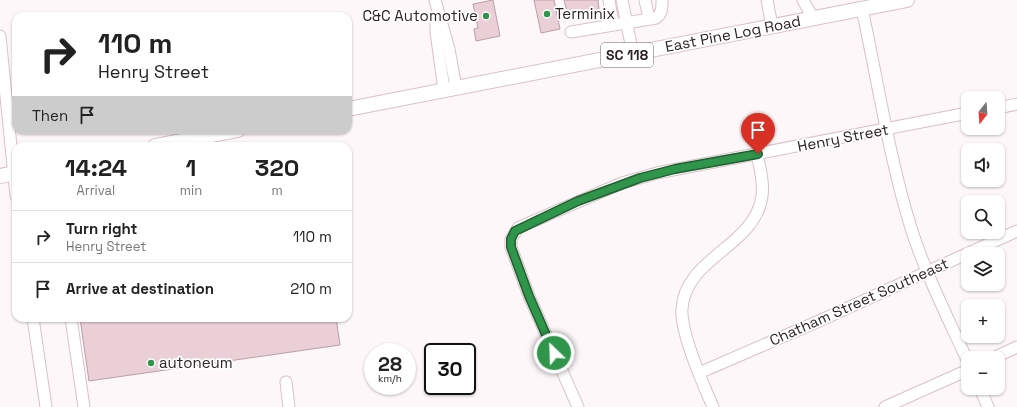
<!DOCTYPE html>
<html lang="en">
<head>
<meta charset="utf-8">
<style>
	body { margin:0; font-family:"Space Grotesk",sans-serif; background:#f6f6f6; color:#222; height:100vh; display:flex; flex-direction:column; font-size:15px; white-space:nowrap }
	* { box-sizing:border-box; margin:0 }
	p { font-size:13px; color:#767676 }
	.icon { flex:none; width:22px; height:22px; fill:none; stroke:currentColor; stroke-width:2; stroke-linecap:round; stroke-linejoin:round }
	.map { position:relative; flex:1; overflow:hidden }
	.panel { position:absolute; left:12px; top:142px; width:340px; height:180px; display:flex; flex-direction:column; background:#fff; border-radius:12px; box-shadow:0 1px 3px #0004 }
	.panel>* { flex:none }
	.hud { position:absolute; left:12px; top:12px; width:340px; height:122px; border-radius:12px; box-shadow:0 1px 3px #0004; background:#fff; color:#222; overflow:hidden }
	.needle { width:26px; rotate:197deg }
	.fabs { position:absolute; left:961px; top:91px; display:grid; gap:8px }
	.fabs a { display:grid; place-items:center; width:44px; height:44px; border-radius:8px; background:#fff; box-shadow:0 1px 3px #0004; font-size:20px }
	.speed { position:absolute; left:364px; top:343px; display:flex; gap:8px; font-size:20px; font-weight:700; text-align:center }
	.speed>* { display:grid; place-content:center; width:52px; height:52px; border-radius:50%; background:#fff; box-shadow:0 1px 3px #0004; line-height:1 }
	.speed small { font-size:10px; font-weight:400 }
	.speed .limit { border:2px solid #111; border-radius:6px; background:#fff; color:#111 }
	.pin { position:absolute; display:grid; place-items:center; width:34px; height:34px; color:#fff; margin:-41px -17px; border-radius:50% 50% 50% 0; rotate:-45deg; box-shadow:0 0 4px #0007 }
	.pin .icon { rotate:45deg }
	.me { position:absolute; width:44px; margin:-22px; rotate:336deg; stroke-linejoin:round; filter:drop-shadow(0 0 3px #0008) }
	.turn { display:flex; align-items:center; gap:14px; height:84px; padding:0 20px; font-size:18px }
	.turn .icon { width:52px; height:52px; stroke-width:2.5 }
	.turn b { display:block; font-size:28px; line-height:34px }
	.then { display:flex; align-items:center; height:38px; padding:0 20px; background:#0003; gap:8px; font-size:15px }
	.eta { display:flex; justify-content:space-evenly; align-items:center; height:68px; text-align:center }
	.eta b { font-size:24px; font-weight:700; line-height:28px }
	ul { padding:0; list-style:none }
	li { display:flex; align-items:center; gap:12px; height:52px; padding:0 20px; border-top:1px solid #e0e0e0 }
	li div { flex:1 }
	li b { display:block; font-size:15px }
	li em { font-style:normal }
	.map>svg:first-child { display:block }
</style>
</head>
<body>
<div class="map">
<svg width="1017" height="407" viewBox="0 0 1017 407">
	<rect width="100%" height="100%" fill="#fdf7f9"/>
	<!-- building -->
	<g fill="#eacfd6" stroke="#b89fa6">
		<path d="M493,0L500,36L476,41L474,29L478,28L473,4Z"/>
		<path d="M534,0H554L560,29L541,33Z"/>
		<path d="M564,0H598L599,9L568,15Z"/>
		<path d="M80,318H336L340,345L89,381Z"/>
	</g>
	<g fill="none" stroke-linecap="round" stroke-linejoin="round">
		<!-- minor casing -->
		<g stroke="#dbc0c8" stroke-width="13">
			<g id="minor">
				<path d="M435,0L449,49L456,88"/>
				<path d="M609,0L613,24"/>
				<path d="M622,0L633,54"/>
				<path d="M645,0L649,19"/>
				<path d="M767,0L772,26"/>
				<path d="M803,0L813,18"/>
				<path d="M862,9C878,82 889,157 911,228C926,275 948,318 968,362"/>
				<path d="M436,16V32L444,90"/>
				<path d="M571,32L656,18C662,14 662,8 662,1"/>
				<path d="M0,36L16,196"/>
				<path d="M998,108L1017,104"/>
				<path d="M33,318L46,407"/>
				<path d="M71,318L84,407"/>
				<path d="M993,358L1017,347"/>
				<path d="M699,373L819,321L1017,231"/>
				<path d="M286,382L289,407"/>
				<path d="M980,388L988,407"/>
				<path d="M578,407L529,296L511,247V239L518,228L552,213L622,183L657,173L968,113"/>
				<path d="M713,407C703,384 680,332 682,309C685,257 755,247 762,196C764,183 760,168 757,154"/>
				<path d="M885,407L968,370"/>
			</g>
		</g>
		<!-- major casing -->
		<g stroke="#dbc0c8" stroke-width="16">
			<g id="major">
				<path d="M348,109L907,0"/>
				<path d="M155,146L238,130"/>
				<path d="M0,176L16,173"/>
			</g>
		</g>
		<!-- minor -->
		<use href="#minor" stroke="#fff" stroke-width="11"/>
		<!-- major -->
		<use href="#major" stroke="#fff" stroke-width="14"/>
	</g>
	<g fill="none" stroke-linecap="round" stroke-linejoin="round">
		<!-- route casing -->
		<g stroke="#1f6131" stroke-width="10">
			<path id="route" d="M554,353L529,296L511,247V239L515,231L578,201L640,178L675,169L758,154"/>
		</g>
		<!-- route -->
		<use href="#route" stroke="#2f954b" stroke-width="7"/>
	</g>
	<!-- markers -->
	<g fill="#2f954b" stroke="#fff" stroke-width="1.5">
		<circle cx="547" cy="14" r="4"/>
		<circle cx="486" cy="16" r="4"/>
		<circle cx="151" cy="363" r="4"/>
	</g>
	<g text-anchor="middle" stroke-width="3.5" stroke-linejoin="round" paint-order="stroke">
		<!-- shield labels -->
		<rect fill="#fff" stroke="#6b6566" stroke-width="1" x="601" y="43" width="52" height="24" rx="3"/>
		<g font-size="14" font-weight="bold" fill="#2c2325">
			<text x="627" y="60">SC 118</text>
		</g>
		<!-- poi labels -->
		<g font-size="15" fill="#2c2325" stroke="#fff" text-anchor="start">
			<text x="555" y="19">Terminix</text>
			<text x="478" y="21" text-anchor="end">C&amp;C Automotive</text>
			<text x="159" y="368">autoneum</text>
		</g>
		<!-- street labels -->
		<g font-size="15" fill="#2c2325" stroke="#fff">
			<text transform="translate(733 34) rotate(-11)" y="5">East Pine Log Road</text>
			<text transform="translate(843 138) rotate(-11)" y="5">Henry Street</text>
			<text transform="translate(859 302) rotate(-24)" y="5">Chatham Street Southeast</text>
		</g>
	</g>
</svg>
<div class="fabs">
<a><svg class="needle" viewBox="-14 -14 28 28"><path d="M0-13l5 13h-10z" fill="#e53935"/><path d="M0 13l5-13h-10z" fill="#767676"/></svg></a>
<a><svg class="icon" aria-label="sound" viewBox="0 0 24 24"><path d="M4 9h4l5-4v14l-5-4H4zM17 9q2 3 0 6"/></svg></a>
<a><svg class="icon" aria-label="search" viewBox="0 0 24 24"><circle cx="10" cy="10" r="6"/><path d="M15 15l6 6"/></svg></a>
<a><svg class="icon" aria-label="layers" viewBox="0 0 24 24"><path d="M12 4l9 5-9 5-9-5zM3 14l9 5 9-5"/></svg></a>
<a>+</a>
<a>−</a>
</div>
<div class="speed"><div>28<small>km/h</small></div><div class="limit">30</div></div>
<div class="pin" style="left:758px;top:154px;background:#d93025"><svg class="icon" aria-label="arrive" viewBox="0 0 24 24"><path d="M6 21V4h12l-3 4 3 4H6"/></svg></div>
<svg class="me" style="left:554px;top:353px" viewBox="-20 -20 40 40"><circle r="17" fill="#2f954b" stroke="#fff" stroke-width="3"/><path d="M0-11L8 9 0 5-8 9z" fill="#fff"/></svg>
<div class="hud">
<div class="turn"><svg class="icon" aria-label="right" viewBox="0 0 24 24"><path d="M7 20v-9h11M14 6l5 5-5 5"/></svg><div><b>110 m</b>Henry Street</div></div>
<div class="then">Then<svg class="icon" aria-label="arrive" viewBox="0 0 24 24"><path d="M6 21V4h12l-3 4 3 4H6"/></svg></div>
</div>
<section class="panel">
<div class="eta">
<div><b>14:24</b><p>Arrival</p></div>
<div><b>1</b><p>min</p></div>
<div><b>320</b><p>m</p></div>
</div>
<ul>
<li><svg class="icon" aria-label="right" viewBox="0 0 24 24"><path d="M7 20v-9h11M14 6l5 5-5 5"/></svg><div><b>Turn right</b><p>Henry Street</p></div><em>110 m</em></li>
<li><svg class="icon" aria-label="arrive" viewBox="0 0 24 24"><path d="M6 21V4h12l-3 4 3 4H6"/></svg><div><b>Arrive at destination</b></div><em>210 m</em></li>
</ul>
</section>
</div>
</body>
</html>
